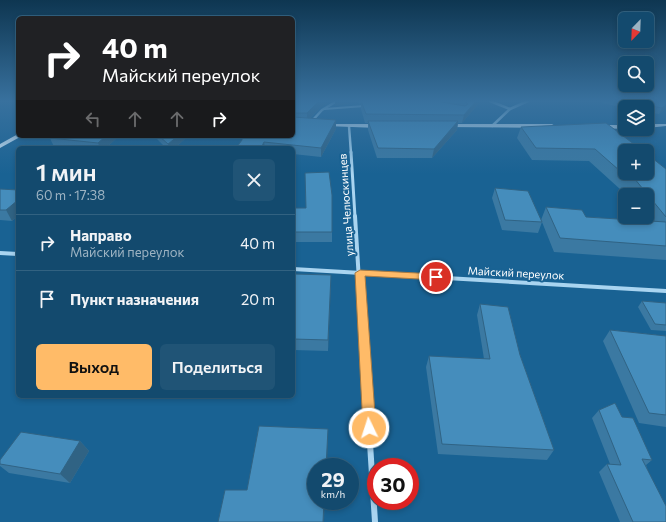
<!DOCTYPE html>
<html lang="ru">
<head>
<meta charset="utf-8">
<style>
	body { margin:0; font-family:Commissioner,sans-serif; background:#205476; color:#f1f3f6; height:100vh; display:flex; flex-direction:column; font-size:15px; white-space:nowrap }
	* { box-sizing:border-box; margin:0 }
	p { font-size:13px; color:#9db3c2 }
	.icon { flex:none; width:22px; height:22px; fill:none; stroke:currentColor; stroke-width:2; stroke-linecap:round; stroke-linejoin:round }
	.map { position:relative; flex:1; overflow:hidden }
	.panel { position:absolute; left:16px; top:146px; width:279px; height:252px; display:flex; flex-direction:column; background:#134a6e; border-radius:6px; box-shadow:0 2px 6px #0003,0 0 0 1px #326281 }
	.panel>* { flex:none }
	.guide { position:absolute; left:16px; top:16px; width:279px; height:122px; border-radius:6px; box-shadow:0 2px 6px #0003,0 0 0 1px #326281; background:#202124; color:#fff; overflow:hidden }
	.needle { width:26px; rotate:203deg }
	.buttons { position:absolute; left:618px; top:12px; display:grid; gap:8px }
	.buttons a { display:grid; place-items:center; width:36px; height:36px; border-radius:6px; background:#134a6e; box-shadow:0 2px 6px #0003,0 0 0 1px #326281; font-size:20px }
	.speed { position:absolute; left:307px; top:458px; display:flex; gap:8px; font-size:20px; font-weight:700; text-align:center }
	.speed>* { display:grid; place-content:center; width:52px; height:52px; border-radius:50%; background:#134a6e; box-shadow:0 2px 6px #0003,0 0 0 1px #326281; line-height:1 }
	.speed small { font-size:10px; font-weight:400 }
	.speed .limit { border:6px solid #d22; background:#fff; color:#111 }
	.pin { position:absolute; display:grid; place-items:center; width:34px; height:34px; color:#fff; margin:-17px; border:2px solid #fff; border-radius:50%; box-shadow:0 1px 4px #0007 }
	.me { position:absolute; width:44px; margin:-22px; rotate:356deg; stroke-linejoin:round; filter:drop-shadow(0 0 3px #0008) }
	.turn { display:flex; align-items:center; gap:14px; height:84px; padding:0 20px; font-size:18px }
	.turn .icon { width:52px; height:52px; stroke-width:2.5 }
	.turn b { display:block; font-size:28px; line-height:34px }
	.lanes { display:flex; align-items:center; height:38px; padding:0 20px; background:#0003; justify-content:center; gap:20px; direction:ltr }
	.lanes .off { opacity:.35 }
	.round { display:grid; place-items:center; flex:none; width:42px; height:42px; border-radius:6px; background:#205476 }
	.summary { display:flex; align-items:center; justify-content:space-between; height:68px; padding:0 20px }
	h1 { font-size:24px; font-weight:600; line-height:30px }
	.primary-button { display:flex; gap:8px; margin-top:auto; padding:8px 20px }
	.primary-button a { flex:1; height:46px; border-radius:6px; background:#ffbb68; color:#111; font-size:16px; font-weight:600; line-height:46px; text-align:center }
	.primary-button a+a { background:#205476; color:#f1f3f6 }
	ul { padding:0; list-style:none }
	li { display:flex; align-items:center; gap:12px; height:56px; padding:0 20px; border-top:1px solid #326281 }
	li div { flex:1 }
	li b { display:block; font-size:15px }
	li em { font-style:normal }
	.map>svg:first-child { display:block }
</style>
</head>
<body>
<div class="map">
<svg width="666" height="522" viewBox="0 0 666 522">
	<rect width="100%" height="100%" fill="#196293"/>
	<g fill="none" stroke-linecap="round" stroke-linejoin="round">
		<!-- lane -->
		<path stroke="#a9d4f0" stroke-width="2" d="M324,109L364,106"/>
		<!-- street-far4 -->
		<g stroke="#a9d4f0" stroke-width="2.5">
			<path d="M490,101L510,109"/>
			<path d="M311,122L322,110L337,101"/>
			<path d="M349,126L351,153"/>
			<path d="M492,126L510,109L528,101"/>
		</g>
		<!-- street-far3 -->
		<path stroke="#a9d4f0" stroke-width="3" d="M351,152L355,217"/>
		<!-- street-far2 -->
		<g stroke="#a9d4f0" stroke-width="4">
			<path d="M355,216L360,297"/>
			<path d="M0,253L18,254"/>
			<path d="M293,269L666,291"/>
		</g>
		<!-- street-far1 -->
		<path stroke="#a9d4f0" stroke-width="5" d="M360,296L367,397"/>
		<!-- street -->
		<path stroke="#a9d4f0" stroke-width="6" d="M367,396L375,522"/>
		<!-- secondary -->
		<g fill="#d7ecfb" fill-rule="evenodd">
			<path d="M324,124H378L381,126L378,128L326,126H324Z"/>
			<path d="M448,124H552L555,126L552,128L446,127V125Z"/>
			<path d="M647,124H666V126L647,128Z"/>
			<path d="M598,125H625V129L600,128L597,126Z"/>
			<path d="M18,134V136H21L20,137L0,148V144Z"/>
		</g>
	</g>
	<!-- wall -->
	<g fill="#3b79a2">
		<path d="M293,101L320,108L310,118L336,120V129L321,157L293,154V148H236L242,140L293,136Z"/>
		<path d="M358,101H481L462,123H458L457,130L432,158H377L368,130V123H365L361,109V103L359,104Z"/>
		<path d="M603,101H666V109L659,114L647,112V107H625V108L602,103Z"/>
		<path d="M521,127L666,169V260L554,252L542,222L538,233L502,230L492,198L495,188L541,220L546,207L586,217L650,221L647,217V195H630L627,190H621L589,161L532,160L517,138Z"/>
		<path d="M119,136L106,148H67L54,147L50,138Z"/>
		<path d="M154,136H188L175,148H166Z"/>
		<path d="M0,189L18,190V216L12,221L0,220Z"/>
		<path d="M332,195V242H293V208H306Z"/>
		<path d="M293,274L331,275L328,351L293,350Z"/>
		<path d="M642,301L666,303V331L651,330L638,307Z"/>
		<path d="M480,304L520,355L554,450L547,460L438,454L426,367L429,356L484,359L477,315Z"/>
		<path d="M610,330L666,336V427L639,423L603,341Z"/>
		<path d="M599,410L622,417L652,460L646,465L666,522H620L599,472L607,464H610L592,418Z"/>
		<path d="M80,441L89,451L70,483L9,473L0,466V460Z"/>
	</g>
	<!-- shaded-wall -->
	<g fill="#306384">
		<path d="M319,101H331L320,108L307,121V113Z"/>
		<path d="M335,101H351L349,104L335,106Z"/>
		<path d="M476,101H481L462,123L464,115Z"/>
		<path d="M666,105V109L659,114L662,108Z"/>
		<path d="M336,120V129L321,157V148Z"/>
		<path d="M458,121L457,130L432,158L434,149Z"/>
		<path d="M106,136H119L106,148H100L98,143Z"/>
		<path d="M178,136H188L175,148H169L168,144Z"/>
		<path d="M264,142L265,148H261Z"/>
		<path d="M18,200V216L12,221L6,210Z"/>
		<path d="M331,275V285L328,351V340Z"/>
		<path d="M328,429V443L327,467H326Z"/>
		<path d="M80,441L89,451L70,483L60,474Z"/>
		<path d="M324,501H325L324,522H323Z"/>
	</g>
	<!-- building -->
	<g fill="#458dbc" stroke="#306384">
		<path d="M293,101H319L307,113H293Z"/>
		<path d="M361,101H436L465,106L468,104L466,102L464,101H476L464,115L366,114Z"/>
		<path d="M624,101H666V105L662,108Z"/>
		<path d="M293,117L336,120L321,148L264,142L261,148H236L242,140V136H293Z"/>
		<path d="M368,121H458L434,149L378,148Z"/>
		<path d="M606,123L643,151H625V173H647V154L666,169V217L634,178H628L595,149L536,148L521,127Z"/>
		<path d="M53,136H106L98,143L50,138Z"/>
		<path d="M159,136H178L168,144Z"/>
		<path d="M329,172L332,195V232H293V208H306L305,173Z"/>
		<path d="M495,188L528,191L542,222L505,220Z"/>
		<path d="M0,189L18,190V200L6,210H0Z"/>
		<path d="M546,207L582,210L586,217L666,222V246L560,238Z"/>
		<path d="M293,274L331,275L328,340L293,339Z"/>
		<path d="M642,301L666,303V325L655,324Z"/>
		<path d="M480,304L508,307L520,355L554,450L442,444L429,356L490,359Z"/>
		<path d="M610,330L666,336V415L649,413Z"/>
		<path d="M615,403L622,417L633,418L652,460L642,459L666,506V522H633L607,464L621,465L599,410Z"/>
		<path d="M259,426L328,429L326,467H316V501H324L323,522H218L225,490H247Z"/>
		<path d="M21,432L80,441L60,474L0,464V460Z"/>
	</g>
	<!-- sky -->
	<linearGradient id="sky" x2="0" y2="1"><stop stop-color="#0e3651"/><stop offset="0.58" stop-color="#38719e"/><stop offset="1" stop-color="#38719e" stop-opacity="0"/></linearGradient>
	<rect width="666" height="174" fill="url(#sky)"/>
	<!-- route -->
	<path fill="#ffbb68" stroke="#a67a44" d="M360,270L436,274L441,277L436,280L365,276L376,428L374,433L369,435L365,433L363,428L355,273Z"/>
	<g text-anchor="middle" stroke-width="4" stroke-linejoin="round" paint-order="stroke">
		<!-- street labels -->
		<g font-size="11" fill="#fff" stroke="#196293">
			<text transform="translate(346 205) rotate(-94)" y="4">улица Челюскинцев</text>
			<text transform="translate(516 273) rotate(3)" y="4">Майский переулок</text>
		</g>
	</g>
</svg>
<div class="buttons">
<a><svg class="needle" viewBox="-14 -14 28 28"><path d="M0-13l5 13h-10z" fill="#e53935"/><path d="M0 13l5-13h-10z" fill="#9db3c2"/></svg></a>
<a><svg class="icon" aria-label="search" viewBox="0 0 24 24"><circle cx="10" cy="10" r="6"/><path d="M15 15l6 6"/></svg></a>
<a><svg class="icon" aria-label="layers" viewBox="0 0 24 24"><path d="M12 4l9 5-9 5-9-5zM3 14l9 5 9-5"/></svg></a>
<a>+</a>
<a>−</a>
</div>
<div class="speed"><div>29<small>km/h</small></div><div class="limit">30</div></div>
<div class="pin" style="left:436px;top:277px;background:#d93025"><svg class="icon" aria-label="arrive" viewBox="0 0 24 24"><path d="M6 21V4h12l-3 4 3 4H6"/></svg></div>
<svg class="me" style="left:369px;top:428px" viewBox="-20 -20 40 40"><circle r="17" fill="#ffbb68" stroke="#fff" stroke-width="3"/><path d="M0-11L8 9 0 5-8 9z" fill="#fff"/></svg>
<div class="guide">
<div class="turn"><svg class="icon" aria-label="right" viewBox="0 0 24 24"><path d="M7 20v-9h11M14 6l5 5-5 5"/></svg><div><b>40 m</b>Майский переулок</div></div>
<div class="lanes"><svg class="icon off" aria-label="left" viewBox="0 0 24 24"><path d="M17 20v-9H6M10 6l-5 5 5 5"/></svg><svg class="icon off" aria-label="ahead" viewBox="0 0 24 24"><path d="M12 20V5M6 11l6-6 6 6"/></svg><svg class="icon off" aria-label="ahead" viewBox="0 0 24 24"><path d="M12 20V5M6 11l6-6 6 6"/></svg><svg class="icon" aria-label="right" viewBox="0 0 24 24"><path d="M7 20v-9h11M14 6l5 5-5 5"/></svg></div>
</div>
<section class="panel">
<div class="summary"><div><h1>1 мин</h1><p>60 m · 17:38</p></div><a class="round"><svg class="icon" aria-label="close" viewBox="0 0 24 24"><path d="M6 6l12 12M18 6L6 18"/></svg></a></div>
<ul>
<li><svg class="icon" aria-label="right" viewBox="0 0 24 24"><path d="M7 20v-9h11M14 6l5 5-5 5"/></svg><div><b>Направо</b><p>Майский переулок</p></div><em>40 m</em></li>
<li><svg class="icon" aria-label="arrive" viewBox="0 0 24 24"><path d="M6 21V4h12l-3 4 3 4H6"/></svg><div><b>Пункт назначения</b></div><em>20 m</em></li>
</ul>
<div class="primary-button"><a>Выход</a><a>Поделиться</a></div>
</section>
</div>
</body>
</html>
